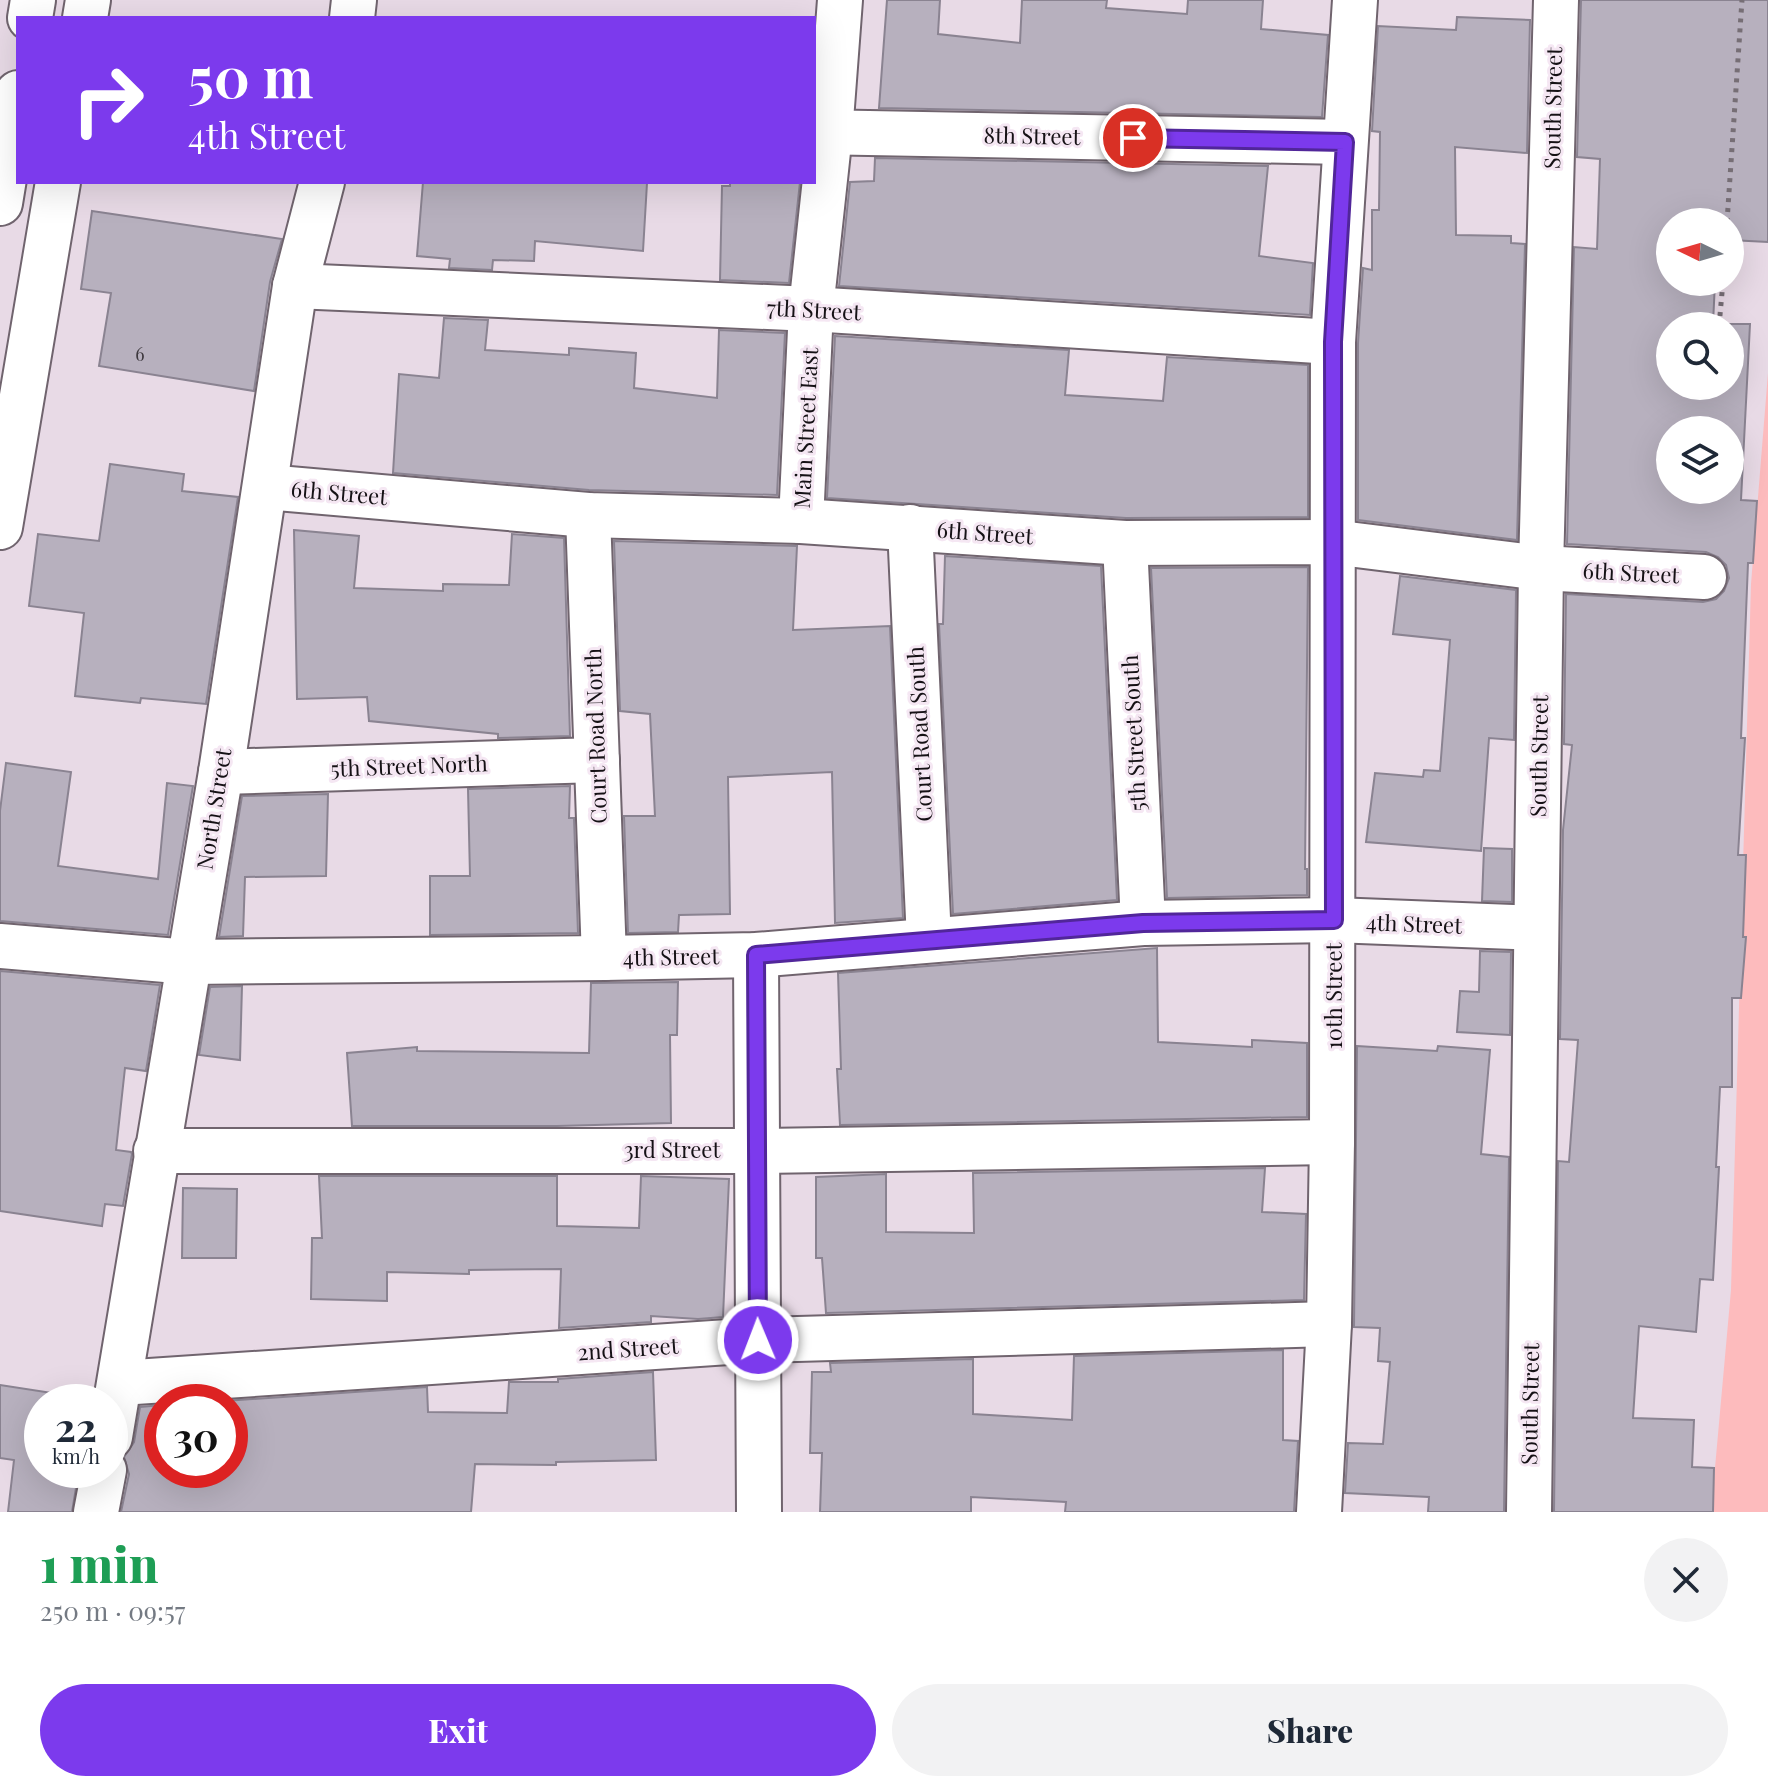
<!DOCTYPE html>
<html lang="en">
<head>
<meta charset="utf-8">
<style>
	body { margin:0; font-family:"Playfair Display",serif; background:#f2f2f3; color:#1f2937; height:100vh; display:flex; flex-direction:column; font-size:30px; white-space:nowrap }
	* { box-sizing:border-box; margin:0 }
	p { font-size:26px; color:#747a83 }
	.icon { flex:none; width:44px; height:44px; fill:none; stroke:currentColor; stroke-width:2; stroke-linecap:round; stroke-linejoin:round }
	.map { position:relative; height:1512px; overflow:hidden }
	.side { display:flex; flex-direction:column; background:#fff; flex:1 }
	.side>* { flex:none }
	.banner { position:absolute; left:16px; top:16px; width:800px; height:168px; border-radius:0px; box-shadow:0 8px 32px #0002; background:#7c3aed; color:#fff; overflow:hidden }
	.needle { width:52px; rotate:275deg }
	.fabs { position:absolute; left:1656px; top:208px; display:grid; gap:16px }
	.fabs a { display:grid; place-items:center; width:88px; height:88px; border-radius:50%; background:#fff; box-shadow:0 8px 32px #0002; font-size:40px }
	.speed { position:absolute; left:24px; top:1384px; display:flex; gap:16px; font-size:40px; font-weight:700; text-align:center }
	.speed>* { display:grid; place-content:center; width:104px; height:104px; border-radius:50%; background:#fff; box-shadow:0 8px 32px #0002; line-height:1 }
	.speed small { font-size:20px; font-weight:400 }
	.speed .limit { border:12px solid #d22; background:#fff; color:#111 }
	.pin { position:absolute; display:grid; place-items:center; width:68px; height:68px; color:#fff; margin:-34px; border:4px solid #fff; border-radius:50%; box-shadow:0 2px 8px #0007 }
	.me { position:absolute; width:88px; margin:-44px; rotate:359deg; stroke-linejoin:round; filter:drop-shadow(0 0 6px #0008) }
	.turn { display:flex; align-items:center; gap:28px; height:168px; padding:0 40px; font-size:36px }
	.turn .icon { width:104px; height:104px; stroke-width:2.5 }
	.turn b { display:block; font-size:56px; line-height:68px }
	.round { display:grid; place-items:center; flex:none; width:84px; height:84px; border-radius:42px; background:#f2f2f3 }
	.overview { display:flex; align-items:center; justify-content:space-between; height:136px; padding:0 40px }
	h1 { font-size:48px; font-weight:800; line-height:60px; color:#1e9e55 }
	.button { display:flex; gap:16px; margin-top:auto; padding:16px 40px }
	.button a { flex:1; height:92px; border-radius:48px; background:#7c3aed; color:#fff; font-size:32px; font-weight:800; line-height:92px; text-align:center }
	.button a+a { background:#f2f2f3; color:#1f2937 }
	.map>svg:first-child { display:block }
</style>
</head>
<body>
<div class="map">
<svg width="1768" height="1512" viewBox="0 0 1768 1512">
	<rect width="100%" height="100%" fill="#e8dae6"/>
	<!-- green -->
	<path fill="#fdbbbd" d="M1768,373V1512H1711L1731,1290L1751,584Z"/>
	<!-- building -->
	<g fill="#b7b0be" stroke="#8a8391" stroke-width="2" fill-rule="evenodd">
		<path d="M887,0H940L938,34L1020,43L1022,0H1107L1106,8L1187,14L1188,0H1263L1261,29L1328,35L1322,117L879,108Z"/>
		<path d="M1581,0H1768V242L1730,240V222H1670V282H1715L1713,324H1750L1741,500L1757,501L1753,563H1748L1741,738H1745L1738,855H1746L1743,937H1746L1741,998H1732V1087H1720L1716,1167H1719L1713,1280L1700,1279L1696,1332L1639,1326L1633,1418L1694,1420L1692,1467L1714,1468L1713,1512H1554L1558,1161L1569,1162L1578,1040L1560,1039L1563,830L1572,745L1564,744L1566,594L1703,602L1716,599L1724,591L1729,578L1726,565L1718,557L1706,552L1567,544L1574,247L1597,249L1600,159L1577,157ZM1670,326H1730V386H1670ZM1670,430H1730V490H1670Z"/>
		<path d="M1457,17L1530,20L1527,153L1455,147L1456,235L1511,236V243L1525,244L1517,540L1358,520V343L1363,268L1372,270V210H1379L1380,132L1372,131L1378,26L1456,30Z"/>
		<path d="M875,158L1268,166L1259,256L1313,263L1310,315L839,286L850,182L874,181Z"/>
		<path d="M423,182L647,183L643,251L535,241L534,261L493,260L492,270L449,268L450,259L417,256Z"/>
		<path d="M730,182H800L789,283L720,280L722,186H730Z"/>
		<path d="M92,211L282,239L270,282L254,391L99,366L111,293L81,289Z"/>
		<path d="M444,318L488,320L485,350L569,355V348L636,353L634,388L717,398L719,330L785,333L777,495L589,490L393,473L399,374L439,378Z"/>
		<path d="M835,336L1069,350L1065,395L1163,401L1167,357L1308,365V517L1126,518L827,498Z"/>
		<path d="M110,464L184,474L182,491L238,497L206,704L141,698L140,703L75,696L84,613L29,606L38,534L99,541Z"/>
		<path d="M294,530L359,536L354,588L443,591V584L509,585L512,534L564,538L570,736L498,738V734L369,721L367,697L297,699Z"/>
		<path d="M614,541L797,546L793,630L890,626L903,918L835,923L832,772L728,777L730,914L679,915L678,932L628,933L624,816H655L650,714L620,711Z"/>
		<path d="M945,556L1101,566L1117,900L953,914L939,624H943Z"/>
		<path d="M1308,567L1305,869H1307V895L1167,898L1151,568Z"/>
		<path d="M1400,576L1516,590L1514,740L1489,738L1481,851L1366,842L1375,773L1423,777L1424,770L1440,771L1450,640L1393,634Z"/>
		<path d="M6,763L71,772L58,866L158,879L167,783L193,786L168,935L0,921V811Z"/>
		<path d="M570,786L569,818H574L578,933L430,935V876H470L468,789Z"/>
		<path d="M328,794L326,876L245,877L243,936L219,937L242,796Z"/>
		<path d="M1484,848L1512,849V902L1482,901Z"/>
		<path d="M1157,948L1158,1042L1252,1047V1040L1307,1043V1117L840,1125L837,1069H841L838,973Z"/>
		<path d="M1480,951L1511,952L1510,1035L1457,1032L1460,991L1479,992Z"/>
		<path d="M0,971L160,985L146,1071L125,1068L116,1150L131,1152L132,1154L123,1206L105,1204L102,1226L0,1211Z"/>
		<path d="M678,982L677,1035H670L671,1123L557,1126H352L347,1053L417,1047V1051L589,1053L591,983Z"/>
		<path d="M242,986L240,1060L199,1055L210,987Z"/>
		<path d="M1357,1046L1437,1051L1438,1046L1490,1050L1481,1154L1509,1157L1504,1512H1428L1429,1497L1345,1493L1348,1443L1383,1444L1390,1362L1378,1361L1380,1328L1354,1327Z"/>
		<path d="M1265,1168L1262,1212L1306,1214L1304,1300L826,1313L822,1258H816V1177L886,1174V1232L974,1233L973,1173Z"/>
		<path d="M319,1176H557V1226L639,1228L641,1176L729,1179L723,1317L698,1319L651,1316V1322L559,1328L561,1269L469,1270V1274L387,1272V1301L311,1299L312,1238H322Z"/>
		<path d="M183,1188L237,1189L236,1258H182Z"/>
		<path d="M1283,1350V1440L1298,1441L1294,1512H1065L1066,1502L971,1497V1512H820L822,1453H810L812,1372H831L830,1363L973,1359V1414L1072,1420L1074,1356Z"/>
		<path d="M653,1372L656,1460L556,1462V1465L475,1464L471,1512H121L129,1474L124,1457L134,1442L140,1407L162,1405V1470H230V1402H210L427,1387L428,1412L507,1413L509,1382H558V1379Z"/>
		<path d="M0,1385L91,1399L90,1402H42V1470H79L72,1512H8L14,1460L0,1458Z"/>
	</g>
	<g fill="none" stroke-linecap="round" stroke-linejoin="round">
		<!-- minor casing -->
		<g stroke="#70646e" stroke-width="48">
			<g id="minor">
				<path d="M30,18L33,0"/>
				<path d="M85,18L88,0"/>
				<path d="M352,18L354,0"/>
				<path d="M814,132L1345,142"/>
				<path d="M0,203L18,93"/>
				<path d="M295,286L811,309L1333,342"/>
				<path d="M266,487L588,515L801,521L1125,543L1332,542L1541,568L1704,577"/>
				<path d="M588,515L604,958"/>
				<path d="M801,521L811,309L830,133L840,0"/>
				<path d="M0,527L58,182"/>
				<path d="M910,527L929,940"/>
				<path d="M1125,543L1143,923"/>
				<path d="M221,772L597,760"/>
				<path d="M0,946L189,962L604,958L756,955L1143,923L1334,920L1536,928"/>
				<path d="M756,955L759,1512"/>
				<path d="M156,1151H757L1332,1142"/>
				<path d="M120,1383L758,1340L1329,1324"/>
				<path d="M110,1437L221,772L295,286L322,182"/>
				<path d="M96,1512L104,1470"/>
				<path d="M1319,1512L1329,1324L1332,1142L1333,342L1355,0"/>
				<path d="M1529,1512L1541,568L1556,0"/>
			</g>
		</g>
		<!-- path -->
		<g stroke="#766e75" stroke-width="5" stroke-dasharray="4 6" stroke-linecap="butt">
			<path d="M1727,222L1742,0"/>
			<path d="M1719,326L1723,282"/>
			<path d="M1715,393V386"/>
		</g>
		<!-- minor -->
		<use href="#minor" stroke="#fff" stroke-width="44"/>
	</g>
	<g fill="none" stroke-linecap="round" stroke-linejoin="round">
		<!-- route casing -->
		<g stroke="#51269a" stroke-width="20">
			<path id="route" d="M758,1340L756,955L1143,923L1334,920L1333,342L1345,142L1133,138"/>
		</g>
		<!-- route -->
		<use href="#route" stroke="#7c3aed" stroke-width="14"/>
	</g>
	<g text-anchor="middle" stroke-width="6" stroke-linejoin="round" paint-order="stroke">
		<!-- number labels -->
		<g font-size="18" fill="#3e393f">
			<text x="140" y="361">6</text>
		</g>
		<!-- street labels -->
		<g font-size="22" fill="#151115" stroke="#f5e7f3">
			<text transform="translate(1553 108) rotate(-89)" y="8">South Street</text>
			<text transform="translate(1032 136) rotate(1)" y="8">8th Street</text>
			<text transform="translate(814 310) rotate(3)" y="8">7th Street</text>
			<text transform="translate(806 428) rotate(-87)" y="8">Main Street East</text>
			<text transform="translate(339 493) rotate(5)" y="8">6th Street</text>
			<text transform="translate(985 533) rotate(4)" y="8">6th Street</text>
			<text transform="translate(1631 573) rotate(3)" y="8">6th Street</text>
			<text transform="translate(1134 733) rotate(-93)" y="8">5th Street South</text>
			<text transform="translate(920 734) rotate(-93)" y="8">Court Road South</text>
			<text transform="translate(596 736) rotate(-92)" y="8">Court Road North</text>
			<text transform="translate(1539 756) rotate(-89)" y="8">South Street</text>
			<text transform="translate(409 766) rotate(-2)" y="8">5th Street North</text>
			<text transform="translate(214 809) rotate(-81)" y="8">North Street</text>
			<text transform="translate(1414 924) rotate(2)" y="8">4th Street</text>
			<text transform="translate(671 957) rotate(-1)" y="8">4th Street</text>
			<text transform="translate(1334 996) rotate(-90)" y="8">10th Street</text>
			<text x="672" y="1158">3rd Street</text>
			<text transform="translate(628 1349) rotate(-4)" y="8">2nd Street</text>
			<text transform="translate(1530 1404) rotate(-89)" y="8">South Street</text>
		</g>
	</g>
</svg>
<div class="fabs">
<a><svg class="needle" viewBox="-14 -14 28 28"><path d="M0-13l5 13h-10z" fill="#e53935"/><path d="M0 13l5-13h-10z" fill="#747a83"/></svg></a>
<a><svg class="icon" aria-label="search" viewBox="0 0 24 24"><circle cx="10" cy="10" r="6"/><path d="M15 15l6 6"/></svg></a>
<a><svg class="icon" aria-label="layers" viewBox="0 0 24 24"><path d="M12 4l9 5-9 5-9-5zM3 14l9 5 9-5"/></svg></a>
</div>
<div class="speed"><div>22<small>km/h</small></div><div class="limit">30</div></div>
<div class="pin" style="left:1133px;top:138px;background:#d93025"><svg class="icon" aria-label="arrive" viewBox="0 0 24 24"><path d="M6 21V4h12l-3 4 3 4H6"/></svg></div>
<svg class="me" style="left:758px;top:1340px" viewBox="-20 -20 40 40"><circle r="17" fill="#7c3aed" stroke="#fff" stroke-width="3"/><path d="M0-11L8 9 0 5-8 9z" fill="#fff"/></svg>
<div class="banner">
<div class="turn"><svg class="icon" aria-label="right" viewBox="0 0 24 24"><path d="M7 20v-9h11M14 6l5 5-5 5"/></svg><div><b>50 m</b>4th Street</div></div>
</div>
</div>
<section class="side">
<div class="overview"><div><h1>1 min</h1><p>250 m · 09:57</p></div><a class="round"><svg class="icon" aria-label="close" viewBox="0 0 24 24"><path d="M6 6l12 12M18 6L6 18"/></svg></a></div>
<div class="button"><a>Exit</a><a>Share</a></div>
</section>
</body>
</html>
